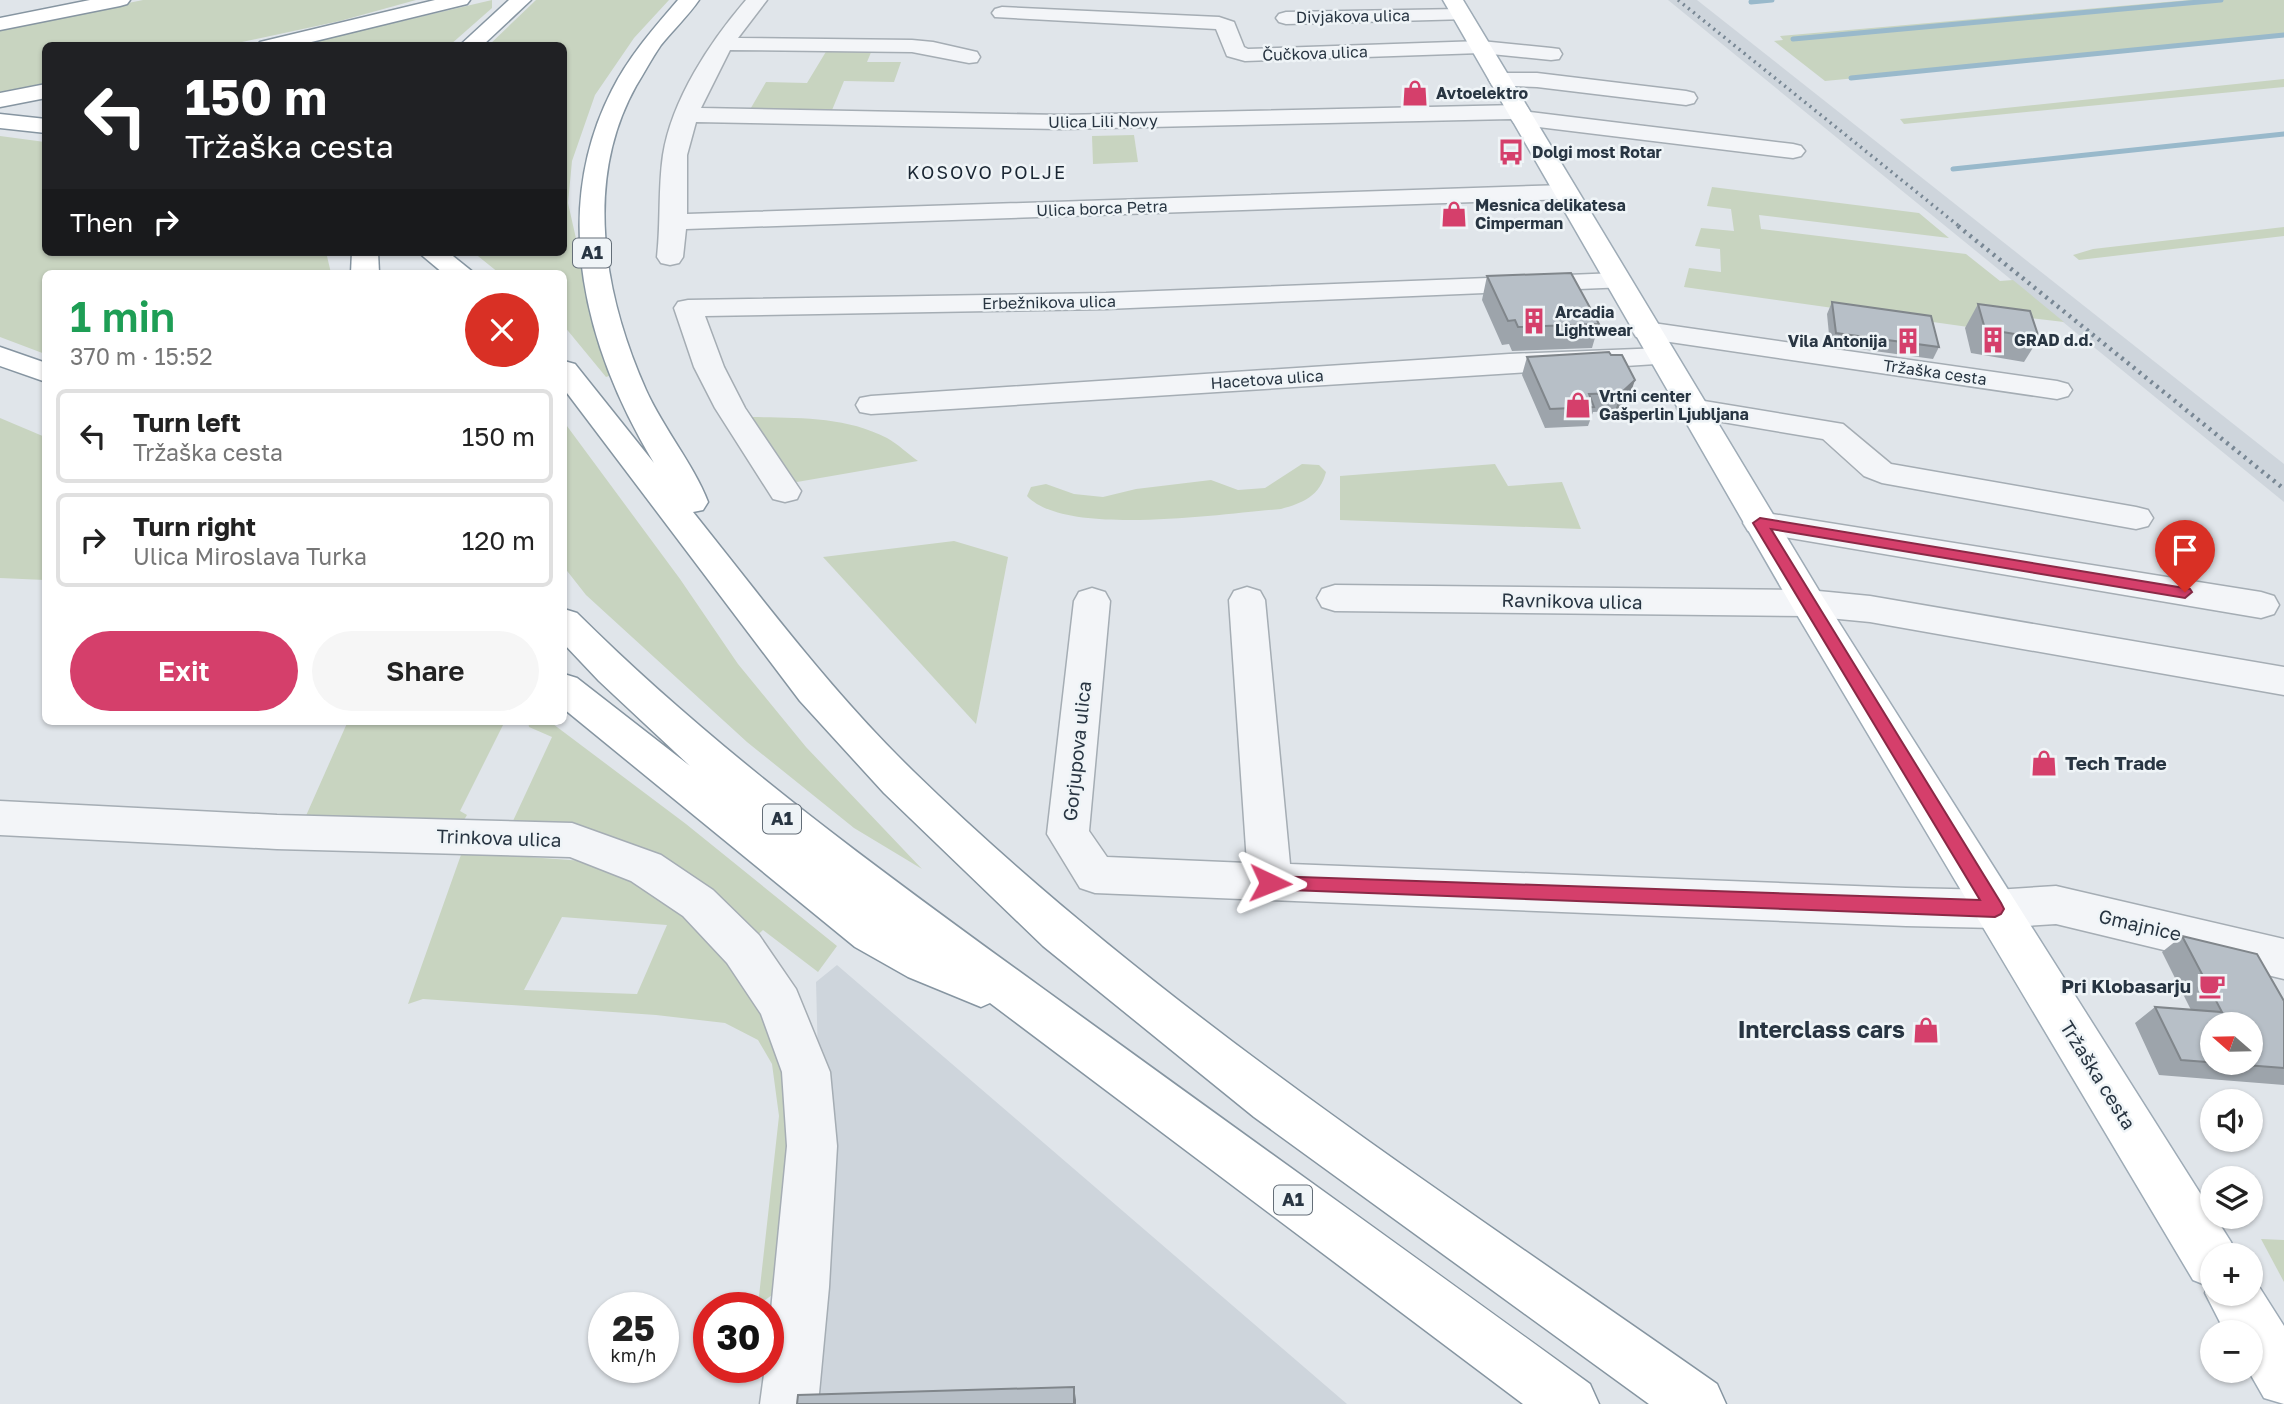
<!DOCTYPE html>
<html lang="en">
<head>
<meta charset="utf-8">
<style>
	body { margin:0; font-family:"Golos Text",sans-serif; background:#f6f6f6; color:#222; height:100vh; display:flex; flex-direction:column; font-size:26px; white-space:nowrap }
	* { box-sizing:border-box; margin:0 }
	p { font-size:23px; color:#767676 }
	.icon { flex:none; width:38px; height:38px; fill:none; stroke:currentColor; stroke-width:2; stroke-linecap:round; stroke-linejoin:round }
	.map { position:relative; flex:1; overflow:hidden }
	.sheet { position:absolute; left:42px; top:270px; width:525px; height:455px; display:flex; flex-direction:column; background:#fff; border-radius:10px; box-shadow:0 2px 5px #0004 }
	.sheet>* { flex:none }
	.top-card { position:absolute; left:42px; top:42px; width:525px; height:214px; border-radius:10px; box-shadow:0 2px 5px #0004; background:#202124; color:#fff; overflow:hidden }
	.needle { width:46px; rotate:290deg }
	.buttons { position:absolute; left:2200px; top:1012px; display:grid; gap:14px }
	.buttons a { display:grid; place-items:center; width:63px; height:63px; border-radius:50%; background:#fff; box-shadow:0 2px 5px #0004; font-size:35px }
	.speed { position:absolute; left:588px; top:1292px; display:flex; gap:14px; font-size:35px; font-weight:700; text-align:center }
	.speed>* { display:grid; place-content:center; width:91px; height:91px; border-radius:50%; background:#fff; box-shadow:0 2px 5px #0004; line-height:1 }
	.speed small { font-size:18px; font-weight:400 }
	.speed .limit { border:10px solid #d22; background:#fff; color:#111 }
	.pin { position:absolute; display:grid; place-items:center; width:60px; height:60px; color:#fff; margin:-72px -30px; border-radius:50% 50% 50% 0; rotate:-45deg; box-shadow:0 0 7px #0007 }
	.pin .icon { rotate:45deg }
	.me { position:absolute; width:77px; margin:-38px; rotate:92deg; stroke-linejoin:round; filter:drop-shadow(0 0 5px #0008) }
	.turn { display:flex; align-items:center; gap:24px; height:147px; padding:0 28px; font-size:32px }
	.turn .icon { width:91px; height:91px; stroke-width:2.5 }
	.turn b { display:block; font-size:49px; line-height:60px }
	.then { display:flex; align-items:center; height:66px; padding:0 28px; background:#0003; gap:14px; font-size:26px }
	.round { display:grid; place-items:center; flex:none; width:74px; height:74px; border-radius:37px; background:#f6f6f6 }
	.head { display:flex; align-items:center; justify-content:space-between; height:119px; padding:0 28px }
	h1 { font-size:42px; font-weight:600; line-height:52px; color:#1e9e55 }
	.cta { display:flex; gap:14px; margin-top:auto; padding:14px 28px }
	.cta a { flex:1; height:80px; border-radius:42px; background:#d53f6b; color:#fff; font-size:28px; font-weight:600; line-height:80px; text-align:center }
	.cta a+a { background:#f6f6f6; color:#222 }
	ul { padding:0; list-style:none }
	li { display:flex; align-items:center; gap:21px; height:94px; margin:0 14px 10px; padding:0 14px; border:4px solid #e0e0e0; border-radius:10px }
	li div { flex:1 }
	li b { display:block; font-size:26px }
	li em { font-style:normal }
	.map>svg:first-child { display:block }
</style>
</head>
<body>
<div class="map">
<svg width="2284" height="1404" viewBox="0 0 2284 1404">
	<rect width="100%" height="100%" fill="#e0e5ea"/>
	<!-- built -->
	<g fill="#ced5dc">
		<path d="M1668,0H1697L2284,464V502Z"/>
		<path d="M837,965L1347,1404H803L821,1174L816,982Z"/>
	</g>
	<!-- green -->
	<g fill="#c8d4c0" fill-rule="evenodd">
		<path d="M143,0H416L340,21L228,45L46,46L45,83L0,92V29Z"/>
		<path d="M492,0V8L450,45H300Z"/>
		<path d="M536,0H669L634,38L595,95L572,161L568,203L593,314L612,375L606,377L564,326V273H499L473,252H564V46L489,45Z"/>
		<path d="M2189,0H2284V37L1825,81L1774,41L1783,40L1780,36Z"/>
		<path d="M827,50H872L867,62H901L894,82L844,81L830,115L748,113L766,82L807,83Z"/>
		<path d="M2284,79V87L1904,124L1900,119Z"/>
		<path d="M1134,135L1138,162L1093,164L1092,136Z"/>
		<path d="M0,136L45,142L46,252H326L331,273H46L45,354L0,337Z"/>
		<path d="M1712,187L1919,213L1949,238L1759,215L1761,229L1966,254L2000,281L2013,280L2064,322L2005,315L2011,333L1684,287L1689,268L1721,272L1720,249L1695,246L1701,228L1734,231L1731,209L1707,206Z"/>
		<path d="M2284,227V236L2079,260L2073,255L2093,249Z"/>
		<path d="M751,417C797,418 845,416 887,438C898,444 908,454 918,461L797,482L789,479Z"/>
		<path d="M0,418L45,437V580L0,578Z"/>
		<path d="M564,422L680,579L738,664L806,747L922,869L854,828L747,742L586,595L564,567Z"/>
		<path d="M1302,464L1319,465L1326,472C1320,496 1303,503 1281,509C1225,513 1066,538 1027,496L1031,487L1046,484L1074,494L1103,497L1136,489L1211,480L1238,490L1265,488Z"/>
		<path d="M1495,464L1508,486L1562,482L1581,529L1340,520V476Z"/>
		<path d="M954,541L1008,557L976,724L823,557Z"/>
		<path d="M348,721H505L460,811L467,815L459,828L301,827Z"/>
		<path d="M528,721H549L686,824L837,946L818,972L763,930L752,940L512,823L552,737L529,727Z"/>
		<path d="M462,852L597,862L647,881L736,959L793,1080L786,1285L758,1305L779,1116L772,1064L758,1040L725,1023L656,1015L423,999L408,1004ZM562,917L667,925L637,994L524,990Z"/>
		<path d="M2261,1239L2284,1240V1282Z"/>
	</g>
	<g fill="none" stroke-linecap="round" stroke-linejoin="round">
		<!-- stream -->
		<g stroke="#99b9cb" stroke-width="5">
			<path d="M1751,2L1772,0"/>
			<path d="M1793,39L2221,0"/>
			<path d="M1851,78L2284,35"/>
			<path d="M1953,169L2284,134"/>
		</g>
		<!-- minor casing -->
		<g stroke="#a5adb4" stroke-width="3">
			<g id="minor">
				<path d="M746,0H767L738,38L912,40L933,42L977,52L980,57L977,62L969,63L912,52L730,50L701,108L1061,115L1519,105L1527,107L1530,112L1793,144L1801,146L1805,151L1801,156L1793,158L1522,125L1514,123L1511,119L1061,129L696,122L687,155V214L1565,185L1574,187L1577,192L1574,197L1565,199L686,229L683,257L679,263L670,265L661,263L657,257C661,223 658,189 663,155C672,99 710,42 746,0Z"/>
				<path d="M1002,7L1219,17L1234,22L1244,47L1248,49L1481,41L1551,48L1559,49L1562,54L1559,59L1551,60L1481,53L1245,61L1227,56L1216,29L995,17L992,13L995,9Z"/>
				<path d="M1461,9L1468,11L1471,15L1468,19L1286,24L1279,22L1276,18L1279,14L1286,12Z"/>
				<path d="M1500,73H1537L1686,91L1694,93L1697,98L1694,103L1686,105L1537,87L1492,85L1489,80L1492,75Z"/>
				<path d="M1617,273L1627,275L1631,281L1627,287L1106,309L705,316L724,367L745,408L801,491L797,499L785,502L773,499L715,408L694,367L674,308L678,302L688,300L1106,293Z"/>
				<path d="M1646,322L2057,381L2068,384L2072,390L2068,396L2057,399L1636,337L1632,331L1636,325Z"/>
				<path d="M1662,348L1672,351L1677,357L1672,363L871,414L860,412L856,405L860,398L871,396L1509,354Z"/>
				<path d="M1692,399L1843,424L1891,464L2136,507L2148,510L2153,518L2148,526L2136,529L1882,483L1864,476L1823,439L1681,415L1677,408L1681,401Z"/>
				<path d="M1760,512L2261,592L2274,596L2279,605L2274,614L2261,618L1748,531L1743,523L1748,515Z"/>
				<path d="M1335,585L1808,590L1870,596L2284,667V695L1870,622L1808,616L1335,611L1322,607L1317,598L1322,589Z"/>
				<path d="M1247,587L1260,591L1265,600L1290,864L1906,888L1995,890L2056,886L2284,939V979L2056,924L1995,928L1906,926L1095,893L1080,888L1047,834L1074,601L1079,592L1092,588L1105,592L1110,601L1089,831L1107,857L1247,863L1229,600L1234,591Z"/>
				<path d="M0,801L277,815L572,823L661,855L713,890L759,935L796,989L830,1072L837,1146L829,1287L818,1404H760L765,1367H768V1341L787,1146L782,1072L761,1014L727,963L683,916L631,881L570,857L277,849L0,835Z"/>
			</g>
		</g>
		<!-- major casing -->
		<g stroke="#9eabb6" stroke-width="3">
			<path id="major" d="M1443,0H1463L1821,594L2231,1242L2236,1255H2212V1293H2250L2251,1274L2284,1326V1404L2264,1398L2248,1370H2250V1332H2225L2205,1293L2208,1286L2193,1280L1790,603Z"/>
		</g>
		<!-- highway casing -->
		<g stroke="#8695a1" stroke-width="3">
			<g id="highway">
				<path d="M90,0H130L127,4L120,6L0,30V18Z"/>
				<path d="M435,0H470L467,4L295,46H257L260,42Z"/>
				<path d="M509,0H531L482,46H459Z"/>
				<path d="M678,0H699C688,16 673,30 661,45C652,58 644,73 636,86C583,181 604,296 646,390C663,428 694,465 708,502L703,510L693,512C764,601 832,692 913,771C1155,1007 1442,1191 1717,1384L1726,1404H1649L1254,1117L1043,946L884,793L800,701L564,389V361L575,364L654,463C586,350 549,213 612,90C629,56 654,28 678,0Z"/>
				<path d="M46,84V98L0,107V93Z"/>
				<path d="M0,114L46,119V133L0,128Z"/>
				<path d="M352,252H378L379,273H351Z"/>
				<path d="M418,252H448L474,273H443Z"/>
				<path d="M0,347L46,363V382L0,366Z"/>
				<path d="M564,609L577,613C720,755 882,872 1045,990C1226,1122 1409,1252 1590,1384L1599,1404H1523L990,1003L981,1007L908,977L855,947L564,709V674L577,678L690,766L599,681L564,644Z"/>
			</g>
		</g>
		<!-- minor -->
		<use href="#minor" fill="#f3f5f8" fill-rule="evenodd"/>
		<!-- major -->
		<use href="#major" fill="#fff" fill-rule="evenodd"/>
		<!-- highway -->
		<use href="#highway" fill="#fff" fill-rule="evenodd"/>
		<!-- rail-far1 -->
		<path stroke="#788794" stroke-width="3.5" stroke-dasharray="2 4.5" stroke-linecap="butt" d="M1678,0L1960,227"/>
		<!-- rail -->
		<path stroke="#788794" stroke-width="4.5" stroke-dasharray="2.5 5" stroke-linecap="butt" d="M1958,226L2284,489"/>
	</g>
	<!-- wall -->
	<g fill="#9da4ab">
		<path d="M1487,276L1599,324L1592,348L1512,351L1509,344L1502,345L1482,300Z"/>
		<path d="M1832,302L1939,347L1933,359L1830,345L1827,314Z"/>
		<path d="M1978,304L2039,338L2024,362L1971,353L1965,328Z"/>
		<path d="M1611,355L1629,398L1615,411L1593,412L1588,426L1545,428L1522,375L1527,357Z"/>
		<path d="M2182,936L2284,1001V1085L2159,1075L2135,1023L2155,1007L2191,1010L2162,952Z"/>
	</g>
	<!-- shaded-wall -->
	<g fill="#80868b">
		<path d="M1635,380L1629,398L1615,411L1621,393Z"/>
		<path d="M1074,1387L1076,1400V1404H1074Z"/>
	</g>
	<!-- building -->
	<g fill="#b7bfc7" stroke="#80868b" stroke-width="2" fill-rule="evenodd">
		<path d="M1571,273L1599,324L1518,327L1515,320L1508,321L1487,276Z"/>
		<path d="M1832,302L1931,316L1939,347L1836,333Z"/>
		<path d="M1978,304L2030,311L2039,338L1985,329Z"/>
		<path d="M1609,352L1611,355H1622L1635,380L1621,393L1589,394L1594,407L1550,409L1527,357Z"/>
		<path d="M2182,936L2257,954L2284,1001V1068L2181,1060L2155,1007L2222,1012ZM2212,1024H2250V1062H2212Z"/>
		<path d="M1074,1387V1404H797L798,1395Z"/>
	</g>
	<!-- route -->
	<path fill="#d53f6b" stroke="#8a2946" stroke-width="2" d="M1760,518L2190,589L2192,592L2185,598L1771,529L2001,903L2004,909L2001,914L1995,917L1264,889L1261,883L1264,878L1270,876L1980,900L1753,523Z"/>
	<!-- icons -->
	<defs>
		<g id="shop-bare" transform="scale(2.1)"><path d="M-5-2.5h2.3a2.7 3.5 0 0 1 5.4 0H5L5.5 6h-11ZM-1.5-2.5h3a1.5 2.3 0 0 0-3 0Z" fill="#d53f6b" stroke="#eff4f7" stroke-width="2.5" paint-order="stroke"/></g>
		<g id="bus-bare" transform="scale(2.1)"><path d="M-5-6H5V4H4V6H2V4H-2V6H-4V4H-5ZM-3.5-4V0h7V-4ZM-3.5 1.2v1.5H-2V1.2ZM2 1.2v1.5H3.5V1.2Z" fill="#d53f6b" stroke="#eff4f7" stroke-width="2.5" paint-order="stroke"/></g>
		<g id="building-bare" transform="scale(2.1)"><path d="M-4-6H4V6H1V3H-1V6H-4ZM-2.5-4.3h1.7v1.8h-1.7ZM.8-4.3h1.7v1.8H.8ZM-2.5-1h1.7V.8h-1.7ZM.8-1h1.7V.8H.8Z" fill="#d53f6b" stroke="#eff4f7" stroke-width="2.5" paint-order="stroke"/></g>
		<g id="cafe-bare" transform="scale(2.1)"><path d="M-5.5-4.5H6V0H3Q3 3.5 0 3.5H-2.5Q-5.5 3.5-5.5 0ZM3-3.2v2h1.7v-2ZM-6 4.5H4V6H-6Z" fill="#d53f6b" stroke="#eff4f7" stroke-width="2.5" paint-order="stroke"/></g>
	</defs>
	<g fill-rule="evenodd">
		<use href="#shop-bare" x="1415" y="93"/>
		<use href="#bus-bare" x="1511" y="152"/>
		<use href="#shop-bare" x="1454" y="214"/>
		<use href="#building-bare" x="1534" y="321"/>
		<use href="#building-bare" x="1993" y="340"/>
		<use href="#building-bare" x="1908" y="341"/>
		<use href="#shop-bare" x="1578" y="405"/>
		<use href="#shop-bare" x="2044" y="763"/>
		<use href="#cafe-bare" x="2212" y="986"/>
		<use href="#shop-bare" x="1926" y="1030"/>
	</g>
	<g text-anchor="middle" stroke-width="5" stroke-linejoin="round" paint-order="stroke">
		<!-- far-street labels -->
		<g font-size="16" fill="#283542" stroke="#eff4f7">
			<text transform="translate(1353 16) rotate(-1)" y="6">Divjakova ulica</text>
			<text transform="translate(1315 53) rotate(-2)" y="6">Čučkova ulica</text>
			<text transform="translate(1103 121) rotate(-1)" y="6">Ulica Lili Novy</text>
			<text transform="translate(1102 208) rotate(-2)" y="6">Ulica borca Petra</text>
			<text transform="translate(1049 302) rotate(-1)" y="6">Erbežnikova ulica</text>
			<text transform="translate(1935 372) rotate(8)" y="6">Tržaška cesta</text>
			<text transform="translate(1267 379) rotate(-4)" y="6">Hacetova ulica</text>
		</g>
		<!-- far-poi labels -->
		<g font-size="16" font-weight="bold" fill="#283542" stroke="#eff4f7" text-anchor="start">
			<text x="1436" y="99">Avtoelektro</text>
			<text x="1532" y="158">Dolgi most Rotar</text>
			<text x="1475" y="211">Mesnica delikatesa<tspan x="1475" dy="18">Cimperman</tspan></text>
			<text x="1555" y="318">Arcadia<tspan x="1555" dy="18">Lightwear</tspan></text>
			<text x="2014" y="346">GRAD d.d.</text>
			<text x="1887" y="347" text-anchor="end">Vila Antonija</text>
			<text x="1599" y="402">Vrtni center<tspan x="1599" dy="18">Gašperlin Ljubljana</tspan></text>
		</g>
		<!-- far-neighbourhood labels -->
		<g font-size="18" letter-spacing="2" fill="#1a2633" stroke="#eff4f7">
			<text x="987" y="179">KOSOVO POLJE</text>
		</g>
		<!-- shield labels -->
		<g fill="#eff4f7" stroke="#646e78" stroke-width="2">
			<rect x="573" y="238.5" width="38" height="29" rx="5"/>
			<rect x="763" y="804.5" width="38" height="29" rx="5"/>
			<rect x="1274" y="1185.5" width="38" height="29" rx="5"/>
		</g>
		<g font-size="18" font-weight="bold" fill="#283542">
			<text x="592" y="259">A1</text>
			<text x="782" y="825">A1</text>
			<text x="1293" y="1206">A1</text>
		</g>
		<!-- street labels -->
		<g font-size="19" fill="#283542" stroke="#eff4f7">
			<text transform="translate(1572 601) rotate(1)" y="7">Ravnikova ulica</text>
			<text transform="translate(1077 751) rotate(-84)" y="7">Gorjupova ulica</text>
			<text transform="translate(499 838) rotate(2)" y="7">Trinkova ulica</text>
			<text transform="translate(2140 925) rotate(13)" y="7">Gmajnice</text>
			<text transform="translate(2098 1075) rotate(58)" y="7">Tržaška cesta</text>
		</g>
		<!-- poi labels -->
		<g font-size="19" font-weight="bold" fill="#283542" stroke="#eff4f7" text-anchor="start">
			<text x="2065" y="770">Tech Trade</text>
			<text x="2191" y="993" text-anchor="end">Pri Klobasarju</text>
		</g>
		<!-- near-poi labels -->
		<g font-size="23" font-weight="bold" fill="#283542" stroke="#eff4f7" text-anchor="end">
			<text x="1905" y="1038">Interclass cars</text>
		</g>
	</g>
</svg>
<div class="buttons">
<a><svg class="needle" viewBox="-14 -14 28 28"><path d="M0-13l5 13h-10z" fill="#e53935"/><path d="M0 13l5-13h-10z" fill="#767676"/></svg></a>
<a><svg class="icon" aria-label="sound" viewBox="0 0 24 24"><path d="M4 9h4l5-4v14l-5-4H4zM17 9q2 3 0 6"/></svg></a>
<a><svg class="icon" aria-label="layers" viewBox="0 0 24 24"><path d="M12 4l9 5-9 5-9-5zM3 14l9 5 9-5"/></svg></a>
<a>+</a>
<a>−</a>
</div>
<div class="speed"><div>25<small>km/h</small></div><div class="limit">30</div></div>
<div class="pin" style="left:2185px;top:592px;background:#d93025"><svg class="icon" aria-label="arrive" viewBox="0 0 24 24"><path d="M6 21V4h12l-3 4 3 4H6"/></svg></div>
<svg class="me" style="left:1270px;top:883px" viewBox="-20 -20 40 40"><path d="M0-17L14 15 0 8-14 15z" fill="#d53f6b" stroke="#fff" stroke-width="4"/></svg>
<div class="top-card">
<div class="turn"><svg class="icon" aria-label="left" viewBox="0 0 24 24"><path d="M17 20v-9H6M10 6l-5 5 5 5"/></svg><div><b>150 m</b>Tržaška cesta</div></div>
<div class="then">Then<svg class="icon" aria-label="right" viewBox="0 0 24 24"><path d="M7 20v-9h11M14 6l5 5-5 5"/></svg></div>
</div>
<section class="sheet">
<div class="head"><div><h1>1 min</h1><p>370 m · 15:52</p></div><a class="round" style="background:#d93025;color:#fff"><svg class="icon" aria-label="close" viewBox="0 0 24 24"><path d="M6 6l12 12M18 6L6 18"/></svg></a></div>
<ul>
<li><svg class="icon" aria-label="left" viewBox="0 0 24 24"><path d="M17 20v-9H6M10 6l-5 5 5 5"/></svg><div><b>Turn left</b><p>Tržaška cesta</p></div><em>150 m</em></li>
<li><svg class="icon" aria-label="right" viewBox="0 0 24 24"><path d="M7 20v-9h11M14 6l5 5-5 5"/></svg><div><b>Turn right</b><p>Ulica Miroslava Turka</p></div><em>120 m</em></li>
</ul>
<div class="cta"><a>Exit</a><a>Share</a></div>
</section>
</div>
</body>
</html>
